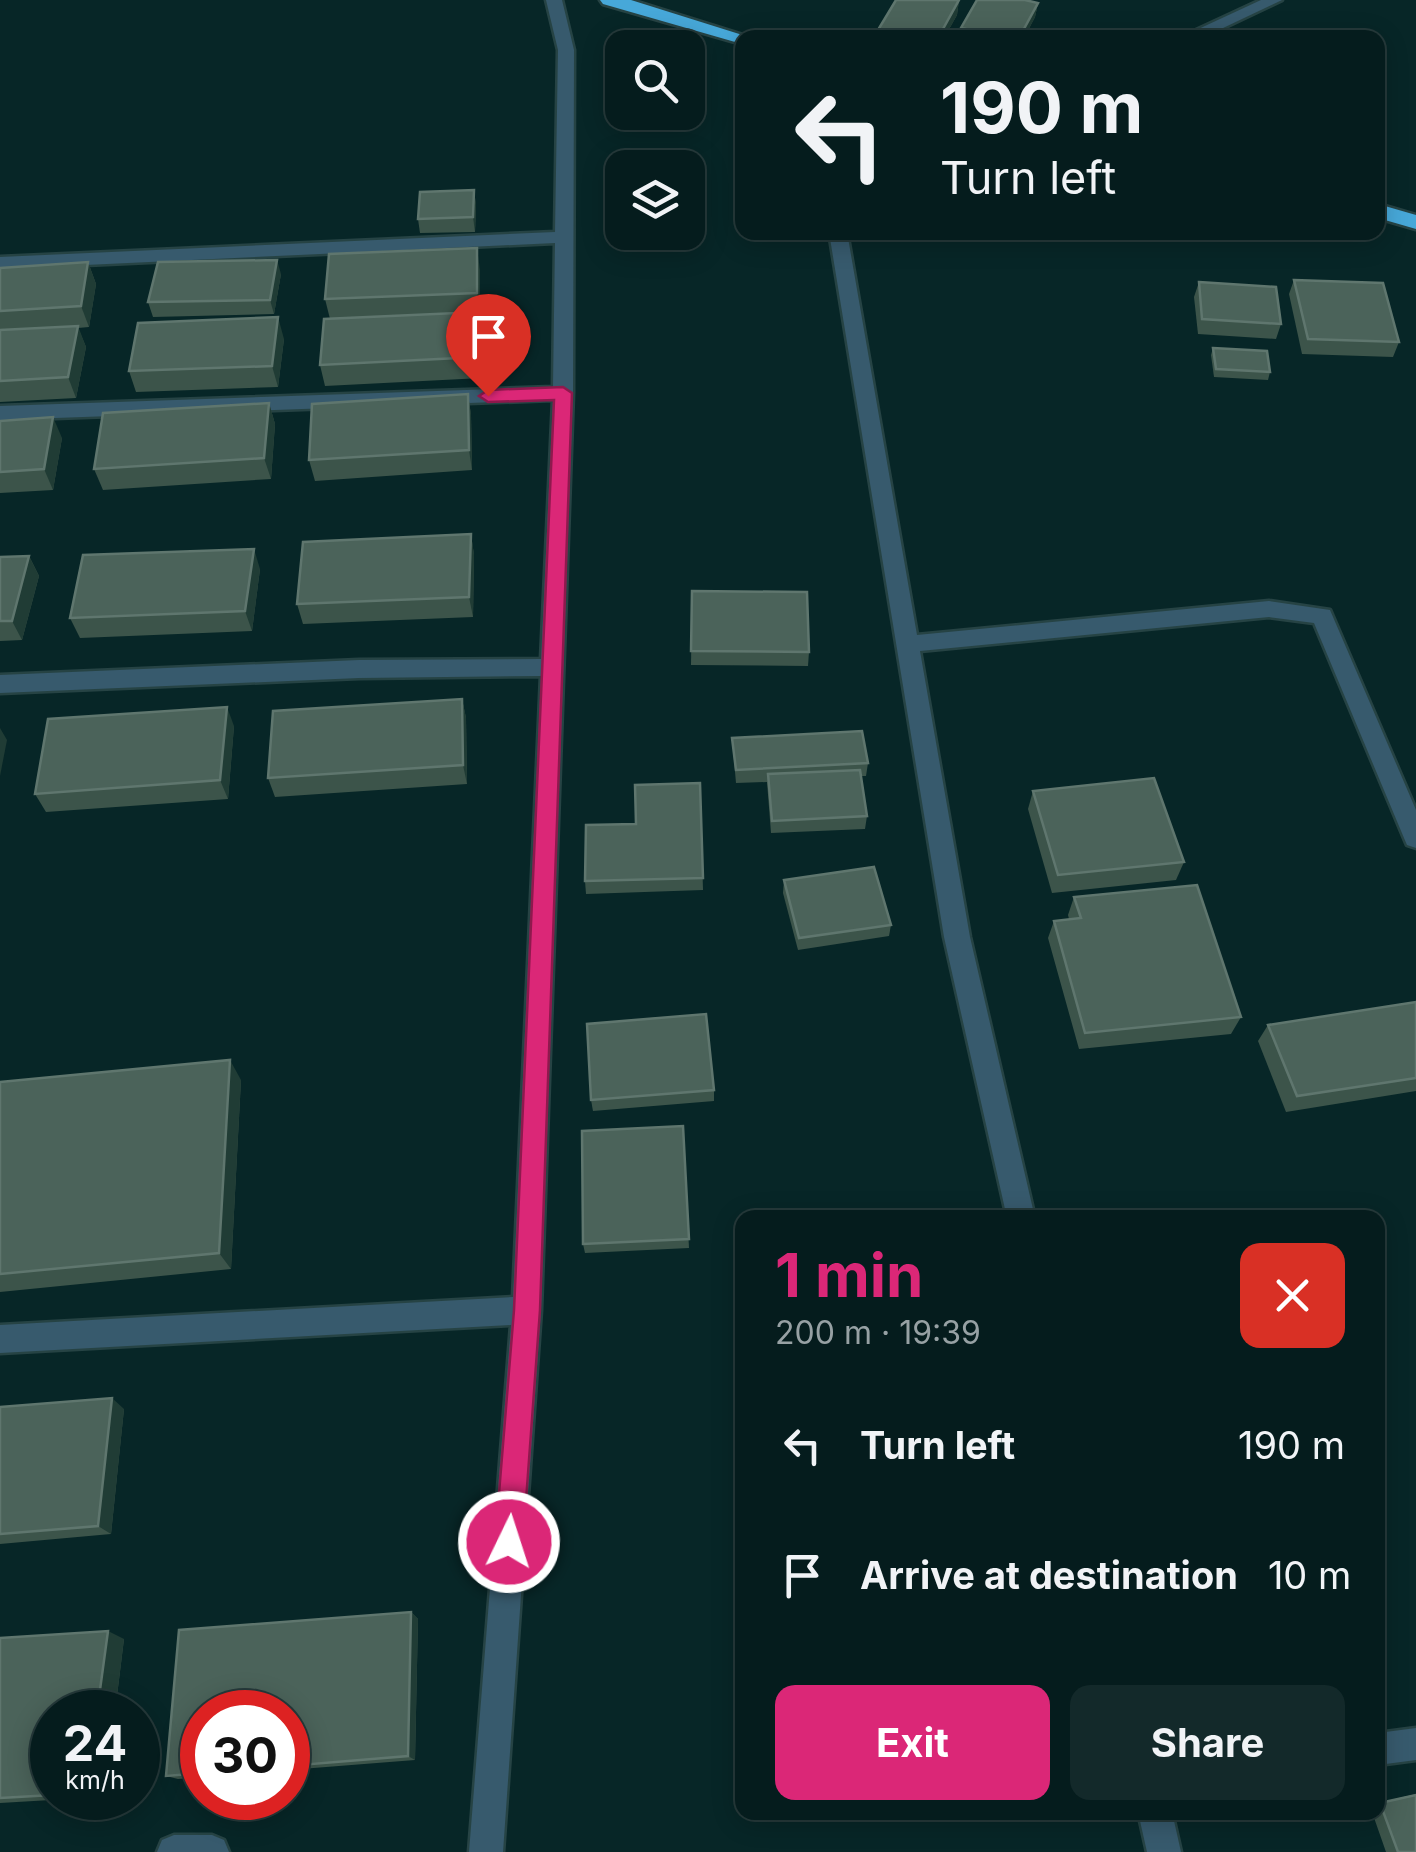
<!DOCTYPE html>
<html lang="en">
<head>
<meta charset="utf-8">
<style>
	body { margin:0; font-family:Inter,sans-serif; background:#13292a; color:#f1f3f6; height:100vh; display:flex; flex-direction:column; font-size:38px; white-space:nowrap }
	* { box-sizing:border-box; margin:0 }
	p { font-size:32px; color:#97a1a4 }
	.icon { flex:none; width:55px; height:55px; fill:none; stroke:currentColor; stroke-width:2; stroke-linecap:round; stroke-linejoin:round }
	.map { position:relative; flex:1; overflow:hidden }
	.drawer { position:absolute; left:735px; top:1210px; width:650px; height:610px; display:flex; flex-direction:column; background:#051c1d; border-radius:20px; box-shadow:0 5px 25px #0003,0 0 0 2px #263a3b }
	.drawer>* { flex:none }
	.guide { position:absolute; left:735px; top:30px; width:650px; height:210px; border-radius:20px; box-shadow:0 5px 25px #0003,0 0 0 2px #263a3b; background:#051c1d; color:#f1f3f6; overflow:hidden }
	.controls { position:absolute; left:605px; top:30px; display:grid; gap:20px }
	.controls a { display:grid; place-items:center; width:100px; height:100px; border-radius:20px; background:#051c1d; box-shadow:0 5px 25px #0003,0 0 0 2px #263a3b; font-size:50px }
	.speed { position:absolute; left:30px; top:1690px; display:flex; gap:20px; font-size:50px; font-weight:700; text-align:center }
	.speed>* { display:grid; place-content:center; width:130px; height:130px; border-radius:50%; background:#051c1d; box-shadow:0 5px 25px #0003,0 0 0 2px #263a3b; line-height:1 }
	.speed small { font-size:25px; font-weight:400 }
	.speed .limit { border:15px solid #d22; background:#fff; color:#111 }
	.pin { position:absolute; display:grid; place-items:center; width:85px; height:85px; color:#fff; margin:-102px -42px; border-radius:50% 50% 50% 0; rotate:-45deg; box-shadow:0 0 10px #0007 }
	.pin .icon { rotate:45deg }
	.me { position:absolute; width:110px; margin:-55px; rotate:4deg; stroke-linejoin:round; filter:drop-shadow(0 0 8px #0008) }
	.turn { display:flex; align-items:center; gap:35px; height:210px; padding:0 40px; font-size:45px }
	.turn .icon { width:130px; height:130px; stroke-width:2.5 }
	.turn b { display:block; font-size:70px; line-height:85px }
	.round { display:grid; place-items:center; flex:none; width:105px; height:105px; border-radius:20px; background:#13292a }
	.summary { display:flex; align-items:center; justify-content:space-between; height:170px; padding:0 40px }
	h1 { font-size:60px; font-weight:700; line-height:75px; color:#db2777 }
	.button { display:flex; gap:20px; margin-top:auto; padding:20px 40px }
	.button a { flex:1; height:115px; border-radius:20px; background:#db2777; color:#fff; font-size:40px; font-weight:700; line-height:115px; text-align:center }
	.button a+a { background:#13292a; color:#f1f3f6 }
	ul { padding:0; list-style:none }
	li { display:flex; align-items:center; gap:30px; height:130px; padding:0 40px }
	li div { flex:1 }
	li b { display:block; font-size:38px }
	li em { font-style:normal }
	.map>svg:first-child { display:block }
</style>
</head>
<body>
<div class="map">
<svg width="1416" height="1852" viewBox="0 0 1416 1852">
	<rect width="100%" height="100%" fill="#072627"/>
	<g fill="none" stroke-linecap="round" stroke-linejoin="round">
		<!-- street casing -->
		<g stroke="#264344" stroke-width="5">
			<g id="street">
				<path d="M546,0H562L574,50L573,393L541,1310L503,1852H469L511,1325L0,1353V1325L513,1297L541,676L359,678L0,693V675L359,660L541,659L553,400L0,420V406L553,387L555,243L0,269V257L555,232L558,50Z"/>
				<path d="M1261,0H1282L1202,38H1179Z"/>
				<path d="M829,232H847L917,635L1269,601L1330,610L1416,810V848L1407,845L1404,838L1314,623L1269,617L920,651L970,937L1035,1218H1007L944,937Z"/>
				<path d="M1416,1728V1760L1378,1765V1733Z"/>
				<path d="M1138,1812H1172L1181,1852H1147Z"/>
				<path d="M174,1835H212L224,1840L229,1852H157L162,1840Z"/>
			</g>
		</g>
		<!-- highway casing -->
		<g stroke="#264344" stroke-width="5">
			<g id="highway">
				<path d="M600,0H631L752,38H742V44L603,4Z"/>
				<path d="M1378,204L1416,215V229L1378,218Z"/>
			</g>
		</g>
		<!-- street -->
		<use href="#street" fill="#375a6d" fill-rule="evenodd"/>
		<!-- highway -->
		<use href="#highway" fill="#47a8d9" fill-rule="evenodd"/>
	</g>
	<!-- wall -->
	<g fill="#3c544a">
		<path d="M959,0L957,15L944,38H877L878,30Z"/>
		<path d="M1038,3L1035,17L1024,38H960L961,28Z"/>
		<path d="M474,190L476,205L475,232L420,233L418,219Z"/>
		<path d="M88,262L96,284L89,327L78,328L86,347L76,398L0,402V268Z"/>
		<path d="M480,270L479,314L482,333V378L325,386L320,365L330,319L325,299Z"/>
		<path d="M281,274L274,314L153,317L148,302Z"/>
		<path d="M1294,280L1399,342L1393,357L1302,354L1289,294Z"/>
		<path d="M1199,282L1281,324L1276,339L1198,334L1194,297Z"/>
		<path d="M284,339L278,387L136,392L129,371Z"/>
		<path d="M1213,348L1270,372L1268,380L1214,377L1211,355Z"/>
		<path d="M468,394L471,415L472,470L315,481L309,460Z"/>
		<path d="M269,403L275,424L271,479L103,490L94,469Z"/>
		<path d="M0,421L62,438L53,490L0,493Z"/>
		<path d="M471,534L474,555L473,617L303,624L297,604Z"/>
		<path d="M29,556L39,576L22,640L0,641V557Z"/>
		<path d="M260,569L252,631L80,638L70,618Z"/>
		<path d="M692,591L809,652L808,666L691,665Z"/>
		<path d="M462,699L466,718L467,784L275,797L268,778Z"/>
		<path d="M234,726L228,799L46,812L35,794Z"/>
		<path d="M732,738L868,763L866,776H861L867,816L865,829L771,833L767,782L736,783Z"/>
		<path d="M700,783L703,890L586,894L585,881L636,824Z"/>
		<path d="M1033,791L1184,862L1176,880L1052,893L1028,809Z"/>
		<path d="M784,880L891,925L889,936L798,950L783,893Z"/>
		<path d="M1074,897L1241,1017L1231,1034L1079,1049L1048,938L1054,921L1069,919L1068,915Z"/>
		<path d="M1416,1002V1091L1286,1112L1258,1041L1268,1025Z"/>
		<path d="M241,1080L231,1269L0,1292V1082Z"/>
		<path d="M714,1090V1101L593,1111L591,1100Z"/>
		<path d="M683,1126L689,1248L585,1253L583,1244Z"/>
		<path d="M0,1407L124,1409L111,1534L0,1544Z"/>
		<path d="M411,1612L418,1619L415,1760L288,1770V1712H202V1777L178,1779L166,1776L179,1630Z"/>
		<path d="M0,1638L124,1639L115,1712H52V1798H85L0,1803Z"/>
		<path d="M1416,1794V1852H1386L1372,1812H1378V1803Z"/>
	</g>
	<!-- shaded-wall -->
	<g fill="#203c35">
		<path d="M959,0L957,15L944,38H938Z"/>
		<path d="M1038,3L1035,17L1024,38H1019Z"/>
		<path d="M474,190L476,205L475,232L473,217Z"/>
		<path d="M477,248L480,270V314L477,293Z"/>
		<path d="M277,260L281,274L274,314L270,300Z"/>
		<path d="M88,262L96,284L89,327L81,306Z"/>
		<path d="M479,312L482,333V378L478,357Z"/>
		<path d="M278,317L284,339L278,387L272,366Z"/>
		<path d="M78,326L86,347L76,398L68,377Z"/>
		<path d="M468,394L471,415L472,470L469,450Z"/>
		<path d="M269,403L275,424L271,479L264,458Z"/>
		<path d="M53,417L62,438L53,490L44,469Z"/>
		<path d="M471,534L474,555L473,617L469,597Z"/>
		<path d="M254,549L260,569L252,631L245,611Z"/>
		<path d="M29,556L39,576L22,640L12,621Z"/>
		<path d="M462,699L466,718L467,784L463,765Z"/>
		<path d="M227,707L234,726L228,799L220,780Z"/>
		<path d="M0,728L7,740L0,776Z"/>
		<path d="M230,1060L241,1080L231,1269L219,1253Z"/>
		<path d="M112,1398L124,1409L111,1534L98,1526Z"/>
		<path d="M411,1612L418,1619L415,1760L408,1756Z"/>
		<path d="M108,1631L124,1639L115,1712H97Z"/>
	</g>
	<!-- building -->
	<g fill="#4b635a" stroke="#5f766e" stroke-width="2.5">
		<path d="M896,0H959L938,38H913L878,30Z"/>
		<path d="M977,0H1025L1038,3L1019,38H1007L961,28Z"/>
		<path d="M474,190L473,217L418,219L420,192Z"/>
		<path d="M477,248V293L325,299L329,254Z"/>
		<path d="M277,260L270,300L148,302L158,262Z"/>
		<path d="M88,262L81,306L0,311V268Z"/>
		<path d="M1294,280L1383,283L1399,342L1308,339Z"/>
		<path d="M1199,282L1276,287L1281,324L1202,319Z"/>
		<path d="M479,312L478,357L320,365L324,319Z"/>
		<path d="M278,317L272,366L129,371L138,323Z"/>
		<path d="M78,326L68,377L0,381V330Z"/>
		<path d="M1213,348L1267,351L1270,372L1216,369Z"/>
		<path d="M468,394L469,450L309,460L312,404Z"/>
		<path d="M269,403L264,458L94,469L103,413Z"/>
		<path d="M53,417L44,469L0,472V421Z"/>
		<path d="M471,534L469,597L297,604L303,542Z"/>
		<path d="M254,549L245,611L70,618L83,555Z"/>
		<path d="M29,556L12,621H0V557Z"/>
		<path d="M692,591L807,592L809,652L691,651Z"/>
		<path d="M462,699L463,765L268,778L273,711Z"/>
		<path d="M227,707L220,780L35,794L48,719Z"/>
		<path d="M862,731L868,763L736,770L732,738Z"/>
		<path d="M860,770L867,816L772,821L768,774Z"/>
		<path d="M1154,778L1184,862L1058,875L1033,791Z"/>
		<path d="M700,783L703,878L585,881L586,825L636,824L635,785Z"/>
		<path d="M874,867L891,925L799,938L784,880Z"/>
		<path d="M1197,885L1241,1017L1085,1033L1054,921L1081,918L1074,897Z"/>
		<path d="M1416,1002V1078L1297,1096L1268,1025Z"/>
		<path d="M706,1014L714,1090L591,1100L587,1024Z"/>
		<path d="M230,1060L219,1253L0,1274V1082Z"/>
		<path d="M683,1126L689,1239L583,1244L582,1131Z"/>
		<path d="M112,1398L98,1526L0,1534V1407Z"/>
		<path d="M411,1612L408,1756L288,1766V1712H202V1773L166,1776L179,1630Z"/>
		<path d="M108,1631L97,1712H52V1795L0,1798V1638Z"/>
		<path d="M1416,1795V1852H1398L1380,1803Z"/>
	</g>
	<!-- route -->
	<path fill="#db2777" stroke="#8e194d" stroke-width="2.5" d="M563,387L572,393L540,1310L523,1542L519,1552L509,1557L499,1552L495,1542L514,1310L554,400L488,402L479,396L488,390Z"/>
</svg>
<div class="controls">
<a><svg class="icon" aria-label="search" viewBox="0 0 24 24"><circle cx="10" cy="10" r="6"/><path d="M15 15l6 6"/></svg></a>
<a><svg class="icon" aria-label="layers" viewBox="0 0 24 24"><path d="M12 4l9 5-9 5-9-5zM3 14l9 5 9-5"/></svg></a>
</div>
<div class="speed"><div>24<small>km/h</small></div><div class="limit">30</div></div>
<div class="pin" style="left:488px;top:396px;background:#d93025"><svg class="icon" aria-label="arrive" viewBox="0 0 24 24"><path d="M6 21V4h12l-3 4 3 4H6"/></svg></div>
<svg class="me" style="left:509px;top:1542px" viewBox="-20 -20 40 40"><circle r="17" fill="#db2777" stroke="#fff" stroke-width="3"/><path d="M0-11L8 9 0 5-8 9z" fill="#fff"/></svg>
<div class="guide">
<div class="turn"><svg class="icon" aria-label="left" viewBox="0 0 24 24"><path d="M17 20v-9H6M10 6l-5 5 5 5"/></svg><div><b>190 m</b>Turn left</div></div>
</div>
<section class="drawer">
<div class="summary"><div><h1>1 min</h1><p>200 m · 19:39</p></div><a class="round" style="background:#d93025;color:#fff"><svg class="icon" aria-label="close" viewBox="0 0 24 24"><path d="M6 6l12 12M18 6L6 18"/></svg></a></div>
<ul>
<li><svg class="icon" aria-label="left" viewBox="0 0 24 24"><path d="M17 20v-9H6M10 6l-5 5 5 5"/></svg><div><b>Turn left</b></div><em>190 m</em></li>
<li><svg class="icon" aria-label="arrive" viewBox="0 0 24 24"><path d="M6 21V4h12l-3 4 3 4H6"/></svg><div><b>Arrive at destination</b></div><em>10 m</em></li>
</ul>
<div class="button"><a>Exit</a><a>Share</a></div>
</section>
</div>
</body>
</html>
